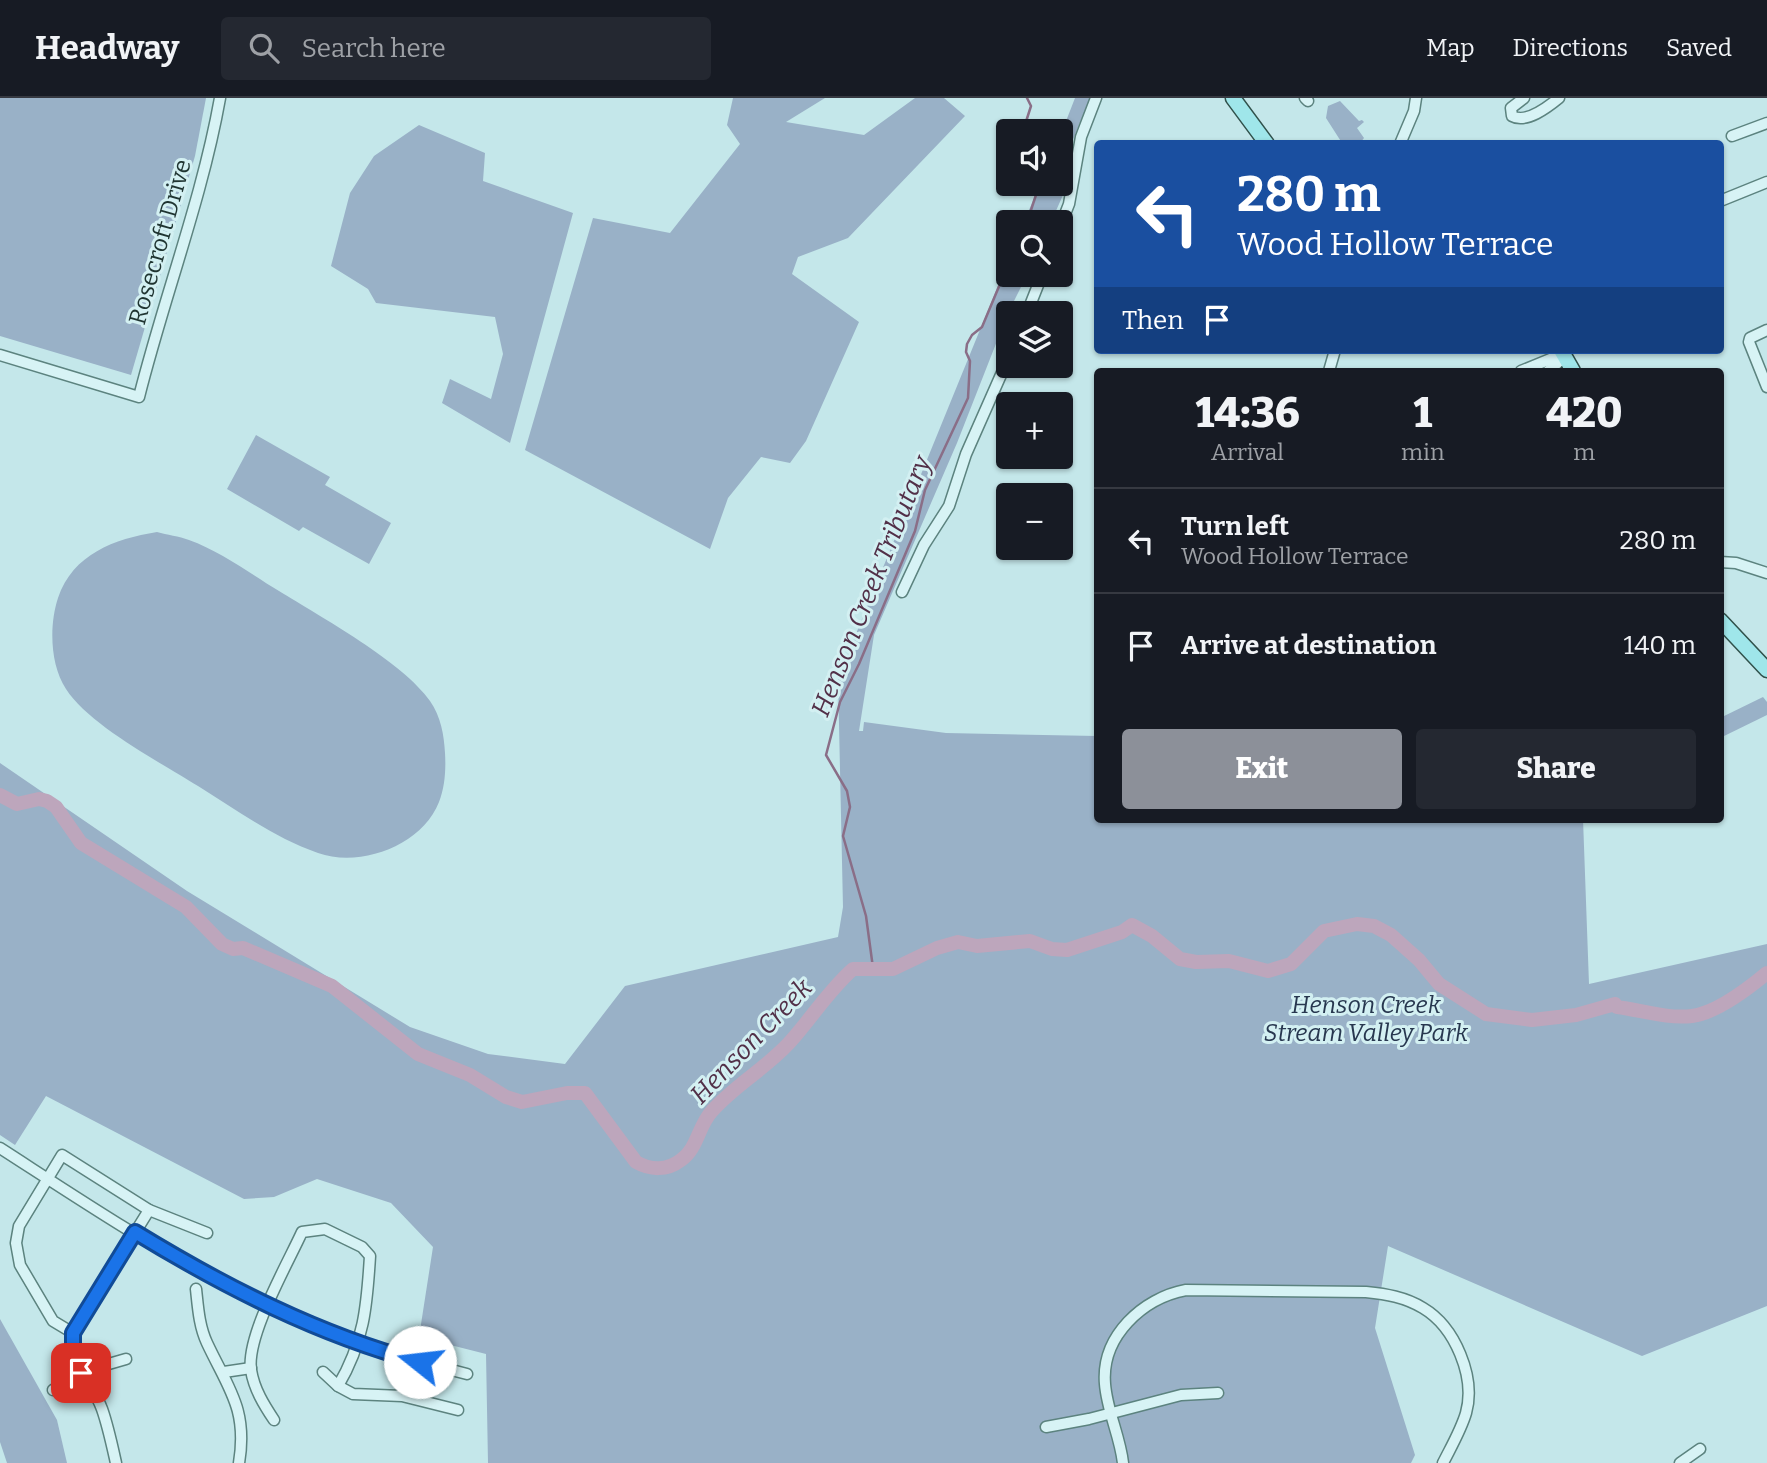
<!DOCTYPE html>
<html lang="en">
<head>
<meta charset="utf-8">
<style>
	body { margin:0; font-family:Bitter,serif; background:#242831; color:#f1f3f6; height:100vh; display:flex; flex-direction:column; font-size:26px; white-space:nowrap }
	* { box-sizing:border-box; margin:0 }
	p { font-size:23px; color:#9ea1a6 }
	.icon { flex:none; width:38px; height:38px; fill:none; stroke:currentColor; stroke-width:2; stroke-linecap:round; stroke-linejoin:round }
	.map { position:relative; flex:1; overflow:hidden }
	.details { position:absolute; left:1094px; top:270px; width:630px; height:455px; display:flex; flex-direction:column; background:#171b24; border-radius:7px; box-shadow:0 2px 5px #0004 }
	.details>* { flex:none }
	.guide { position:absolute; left:1094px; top:42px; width:630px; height:214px; border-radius:7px; box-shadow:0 2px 5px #0004; background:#1a4fa0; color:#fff; overflow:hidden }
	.tools { position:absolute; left:996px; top:21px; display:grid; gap:14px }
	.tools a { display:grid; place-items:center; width:77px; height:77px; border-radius:7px; background:#171b24; box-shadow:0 2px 5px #0004; font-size:35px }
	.pin { position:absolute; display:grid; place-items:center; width:60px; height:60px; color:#fff; margin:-30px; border-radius:14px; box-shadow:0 4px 10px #0006 }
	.me { position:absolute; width:77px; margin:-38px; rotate:286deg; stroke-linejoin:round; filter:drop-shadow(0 0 5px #0008) }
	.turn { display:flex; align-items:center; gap:24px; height:147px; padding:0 28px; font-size:32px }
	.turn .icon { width:91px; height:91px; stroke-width:2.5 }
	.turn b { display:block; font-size:49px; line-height:60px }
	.then { display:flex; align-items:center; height:66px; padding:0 28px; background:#0003; gap:14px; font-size:26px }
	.eta { display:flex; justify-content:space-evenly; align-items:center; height:119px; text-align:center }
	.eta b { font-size:42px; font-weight:800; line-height:49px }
	.cta { display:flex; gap:14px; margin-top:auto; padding:14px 28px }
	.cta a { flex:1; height:80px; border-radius:7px; background:#8c9099; color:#fff; font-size:28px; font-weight:800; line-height:80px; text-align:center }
	.cta a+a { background:#242831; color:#f1f3f6 }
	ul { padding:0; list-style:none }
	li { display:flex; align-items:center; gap:21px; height:105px; padding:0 28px; border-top:2px solid #363941 }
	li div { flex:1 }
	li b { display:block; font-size:26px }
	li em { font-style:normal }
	header { display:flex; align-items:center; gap:42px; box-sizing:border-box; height:98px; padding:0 35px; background:#171b24; border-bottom:2px solid #363941 }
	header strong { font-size:33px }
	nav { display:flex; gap:38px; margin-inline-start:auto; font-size:24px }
	.search { width:490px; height:63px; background:#242831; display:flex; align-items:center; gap:18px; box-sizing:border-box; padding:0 24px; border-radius:7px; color:#9ea1a6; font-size:26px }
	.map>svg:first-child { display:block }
</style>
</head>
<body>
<header>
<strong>Headway</strong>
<div class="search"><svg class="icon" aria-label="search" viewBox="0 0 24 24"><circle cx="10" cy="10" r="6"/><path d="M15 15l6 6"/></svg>Search here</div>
<nav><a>Map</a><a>Directions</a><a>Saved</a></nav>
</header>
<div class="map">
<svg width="1767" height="1365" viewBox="0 0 1767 1365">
	<rect width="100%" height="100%" fill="#c4e7ea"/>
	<!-- green -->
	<g fill="#99b1c7">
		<path d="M0,0H206L195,58L131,277L0,238Z"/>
		<path d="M733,0H825L786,24L864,37L915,0H944L965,18L848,140L798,159L792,176L859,224L806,343L790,365L761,359L728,400L710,451L525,352L593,120L670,135L740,46L727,27Z"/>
		<path d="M1075,0H1090L1063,66L1067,88L1051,124H1024L1040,86H1060L1061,36Z"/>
		<path d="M1340,3L1359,23L1362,22L1364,24L1357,30L1364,40L1360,45H1342L1326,20L1328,8Z"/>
		<path d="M419,27L485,55L483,83L573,115L510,345L442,305L450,281L491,301L503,256L495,219L376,205L368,191L331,168L350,95L374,58Z"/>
		<path d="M1008,163V177H1027L1008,215L957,345L874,537L859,633H863L864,624L946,635L1097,638V721H1583L1589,886L1767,846V1208L1642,1258L1388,1148L1375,1230L1415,1357L1411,1365H488L486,1256L419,1239L433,1149L391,1105L317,1081L274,1099L244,1101L46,998L15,1047L0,1037V665L187,793L410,929L488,956L565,966L625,888L838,839L843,809L838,580Z"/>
		<path d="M256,337L330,379L325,387L391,425L369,466L303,429L299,433L227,391Z"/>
		<path d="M157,434C167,437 179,438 189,442C220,453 251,476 279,493C321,519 403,564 430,603C441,619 444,637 445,655C446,671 445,689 439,704C422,748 360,770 318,755C274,740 237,712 198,688C161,665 89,627 66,591C50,567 49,527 58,500C73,456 114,441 157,434Z"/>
		<path d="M1763,599L1767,604V617L1720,640V620Z"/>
		<path d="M0,1221L57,1322L67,1365H7L0,1344Z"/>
	</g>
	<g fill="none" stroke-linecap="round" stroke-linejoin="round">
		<!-- stream -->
		<g stroke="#8a6e87" stroke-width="2.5">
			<path d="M1023,33L1031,8L1027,0"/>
			<path d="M1027,124L1038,91L1034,86"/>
			<path d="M873,870L866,818L843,738L850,709L847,693L826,657L840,604L859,566L915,433L925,392L968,300L970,263L966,254L967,246L972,237L982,229L1008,167"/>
		</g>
		<!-- river -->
		<path stroke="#bda6bc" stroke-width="14" d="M0,697L17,706L39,701L47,703L56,709L81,745L186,809L222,846L233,851L243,850L332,888L418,956L470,977L506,999L522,1004L567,995H585L636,1064C650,1072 667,1073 681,1062C698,1050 698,1028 712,1013C735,987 765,971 789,945C811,921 828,893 853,871H893L937,850L958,844L977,848L1030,843L1052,851L1067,852L1122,834L1132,827L1152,838L1180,861L1196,864L1229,863L1268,873L1291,866L1324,833L1357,826L1374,828L1391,837L1419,862L1439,886L1486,916L1532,922L1576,917L1615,906L1617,909C1641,912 1667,921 1692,918C1716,915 1749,890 1767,875"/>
		<!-- minor casing -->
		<g stroke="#5c837f" stroke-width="13">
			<g id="minor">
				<path d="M1305,0L1308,3"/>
				<path d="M1524,0L1511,10L1512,18C1526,26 1548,9 1559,0"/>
				<path d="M1732,38L1767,25"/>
				<path d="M1400,46L1414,13L1416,0"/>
				<path d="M1720,103L1767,84"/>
				<path d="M1060,129L1069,106L1081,39L1096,0"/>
				<path d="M1027,215L1042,177"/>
				<path d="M1767,232L1750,240L1749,244L1767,289"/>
				<path d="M0,257L139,299C164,199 202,101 220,0"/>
				<path d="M1329,273L1335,252"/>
				<path d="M1521,273L1553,260L1565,259"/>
				<path d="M1548,273L1565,259"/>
				<path d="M1720,464L1736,465L1767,475"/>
				<path d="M902,494L924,447L949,408L966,356L1008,261"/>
				<path d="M0,1050C73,1097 146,1146 223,1186C300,1226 382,1255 467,1276"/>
				<path d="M196,1191C198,1209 199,1228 207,1245C228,1290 248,1311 239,1365"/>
				<path d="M73,1235L53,1223L20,1167L16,1145L19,1128L62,1057L149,1112L207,1135"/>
				<path d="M224,1274L251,1270"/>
				<path d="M323,1274L338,1288L353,1296L402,1298L458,1312"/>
				<path d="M53,1292L81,1274L126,1261"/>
				<path d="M274,1322C264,1307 254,1291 251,1272C246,1238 287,1167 302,1134L325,1131L362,1149L370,1158C367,1208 364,1244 338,1288"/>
				<path d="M1046,1329L1089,1321L1181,1297L1218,1295"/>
				<path d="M116,1365C112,1347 108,1328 102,1311C93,1285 67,1264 73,1235L149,1112"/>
				<path d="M1123,1365C1120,1338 1107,1313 1105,1286C1101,1238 1143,1200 1186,1192L1366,1194C1386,1196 1405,1199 1423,1210C1455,1229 1476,1279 1466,1315C1461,1332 1451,1349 1443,1365"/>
				<path d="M1680,1365L1700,1351"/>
			</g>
		</g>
		<!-- major casing -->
		<g stroke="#30514b" stroke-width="17">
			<g id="major">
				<path d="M1233,0L1267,46"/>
				<path d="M1561,252L1573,273"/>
				<path d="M1720,522L1767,572"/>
			</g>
		</g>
		<!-- minor -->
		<use href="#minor" stroke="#d7f3f5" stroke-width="10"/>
		<!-- major -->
		<use href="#major" stroke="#9fe6ea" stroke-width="14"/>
	</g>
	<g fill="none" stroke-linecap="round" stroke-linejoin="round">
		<!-- route casing -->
		<g stroke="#114b97" stroke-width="18">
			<path id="route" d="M81,1275L73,1254V1235L135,1134C225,1189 319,1237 420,1264"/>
		</g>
		<!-- route -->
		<use href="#route" stroke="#1a73e8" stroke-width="12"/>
	</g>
	<g text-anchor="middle" stroke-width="6" stroke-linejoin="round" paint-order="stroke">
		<!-- street labels -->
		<g font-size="24" fill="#1f3431" stroke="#d3f0f2">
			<text transform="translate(160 144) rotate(-74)" y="8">Rosecroft Drive</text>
		</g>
		<!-- park labels -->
		<g font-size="24" font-style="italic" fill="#27374f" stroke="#d3f0f2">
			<text x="1366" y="915">Henson Creek<tspan x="1366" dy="28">Stream Valley Park</tspan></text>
		</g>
		<!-- water labels -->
		<g font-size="26" font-style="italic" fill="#523048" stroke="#d3f0f2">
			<text transform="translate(871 488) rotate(-68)" y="9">Henson Creek Tributary</text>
			<text transform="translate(751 943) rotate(-46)" y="9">Henson Creek</text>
		</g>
	</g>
</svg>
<div class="tools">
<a><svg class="icon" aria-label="sound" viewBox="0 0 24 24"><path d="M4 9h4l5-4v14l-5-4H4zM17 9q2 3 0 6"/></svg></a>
<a><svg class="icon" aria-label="search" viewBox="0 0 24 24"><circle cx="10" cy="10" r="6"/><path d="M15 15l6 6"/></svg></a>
<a><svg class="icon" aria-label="layers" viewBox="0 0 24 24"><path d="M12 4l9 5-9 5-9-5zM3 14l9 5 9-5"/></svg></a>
<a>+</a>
<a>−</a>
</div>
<div class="pin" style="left:81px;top:1275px;background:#d93025"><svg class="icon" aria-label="arrive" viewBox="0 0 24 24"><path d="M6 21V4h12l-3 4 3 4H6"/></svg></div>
<svg class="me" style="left:420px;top:1264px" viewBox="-20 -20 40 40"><circle r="19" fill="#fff"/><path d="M0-13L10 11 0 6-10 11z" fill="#1a73e8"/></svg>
<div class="guide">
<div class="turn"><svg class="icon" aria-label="left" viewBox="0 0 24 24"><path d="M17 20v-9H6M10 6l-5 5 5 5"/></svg><div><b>280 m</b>Wood Hollow Terrace</div></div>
<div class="then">Then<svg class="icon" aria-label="arrive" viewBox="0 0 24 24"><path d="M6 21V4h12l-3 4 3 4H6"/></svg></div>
</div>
<section class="details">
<div class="eta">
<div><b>14:36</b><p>Arrival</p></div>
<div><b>1</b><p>min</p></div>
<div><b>420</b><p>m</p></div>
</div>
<ul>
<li><svg class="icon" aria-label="left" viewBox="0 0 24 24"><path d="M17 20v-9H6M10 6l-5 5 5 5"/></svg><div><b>Turn left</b><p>Wood Hollow Terrace</p></div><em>280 m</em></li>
<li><svg class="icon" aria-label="arrive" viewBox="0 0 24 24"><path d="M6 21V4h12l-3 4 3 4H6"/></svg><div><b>Arrive at destination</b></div><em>140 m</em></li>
</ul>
<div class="cta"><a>Exit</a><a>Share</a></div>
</section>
</div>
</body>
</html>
